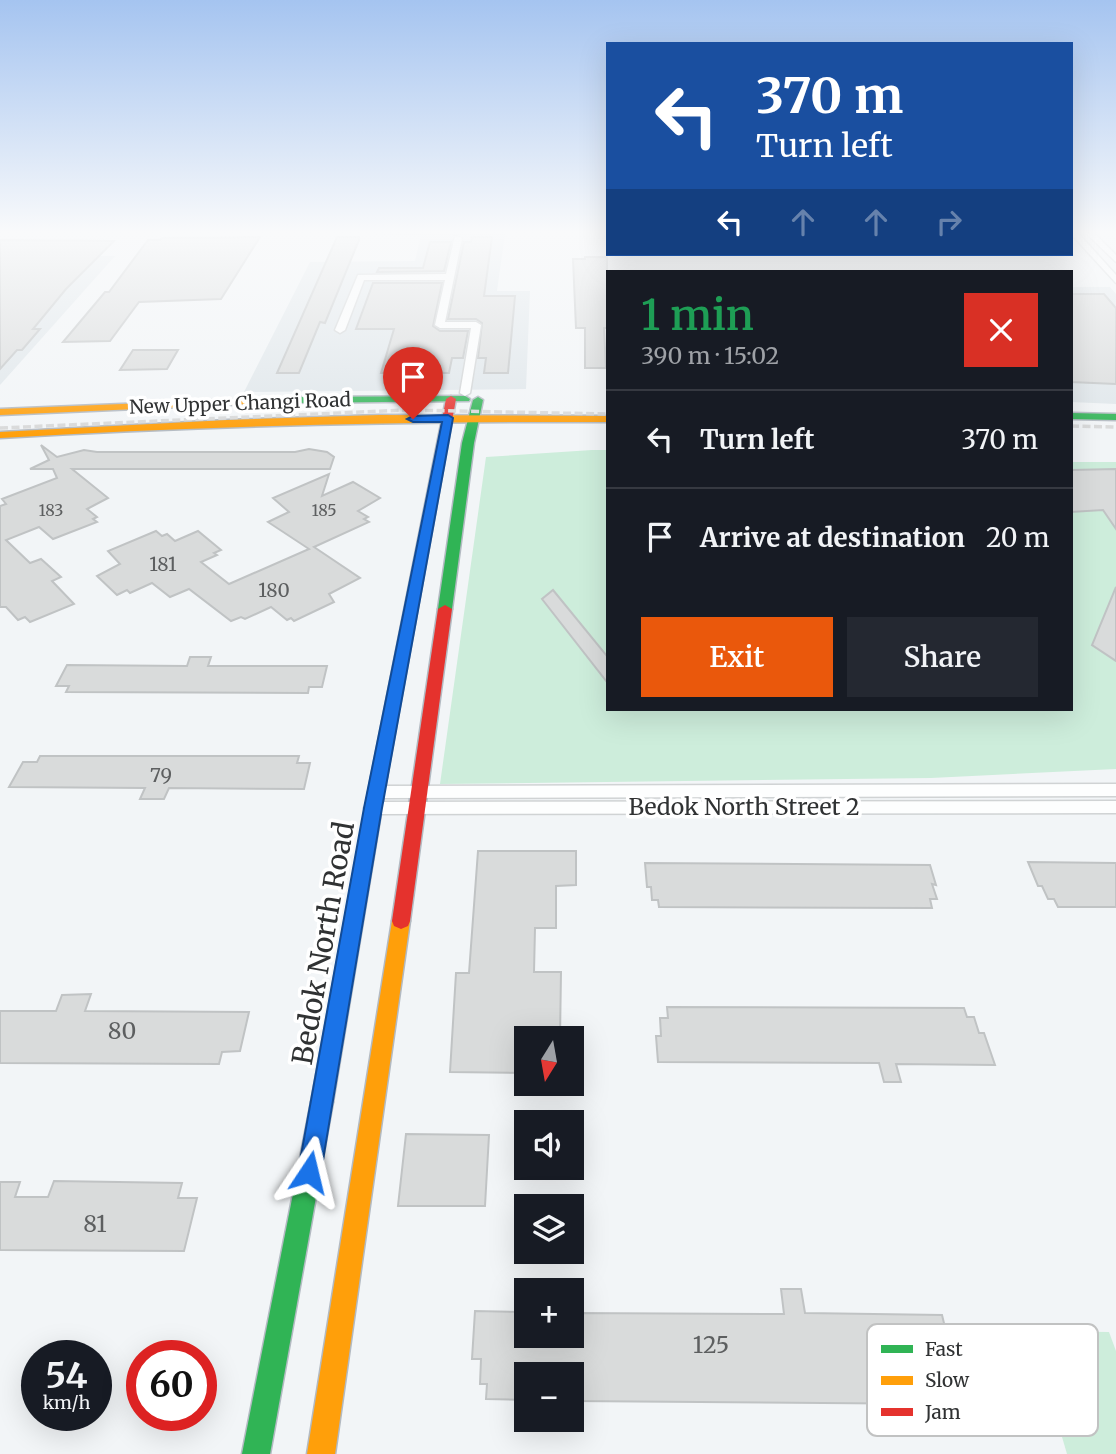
<!DOCTYPE html>
<html lang="en">
<head>
<meta charset="utf-8">
<style>
	body { margin:0; font-family:Merriweather,serif; background:#242831; color:#f1f3f6; height:100vh; display:flex; flex-direction:column; font-size:26px; white-space:nowrap }
	* { box-sizing:border-box; margin:0 }
	p { font-size:23px; color:#9ea1a6 }
	.icon { flex:none; width:38px; height:38px; fill:none; stroke:currentColor; stroke-width:2; stroke-linecap:round; stroke-linejoin:round }
	.map { position:relative; flex:1; overflow:hidden }
	.panel { position:absolute; left:606px; top:270px; width:467px; height:441px; display:flex; flex-direction:column; background:#171b24; border-radius:0px; box-shadow:0 7px 28px #0002 }
	.panel>* { flex:none }
	.top-card { position:absolute; left:606px; top:42px; width:467px; height:214px; border-radius:0px; box-shadow:0 7px 28px #0002; background:#1a4fa0; color:#fff; overflow:hidden }
	.needle { width:46px; rotate:191deg }
	.tools { position:absolute; left:514px; top:1026px; display:grid; gap:14px }
	.tools a { display:grid; place-items:center; width:70px; height:70px; border-radius:0px; background:#171b24; box-shadow:0 7px 28px #0002; font-size:35px }
	.speed { position:absolute; left:21px; top:1340px; display:flex; gap:14px; font-size:35px; font-weight:700; text-align:center }
	.speed>* { display:grid; place-content:center; width:91px; height:91px; border-radius:50%; background:#171b24; box-shadow:0 7px 28px #0002; line-height:1 }
	.speed small { font-size:18px; font-weight:400 }
	.speed .limit { border:10px solid #d22; background:#fff; color:#111 }
	.pin { position:absolute; display:grid; place-items:center; width:60px; height:60px; color:#fff; margin:-72px -30px; border-radius:50% 50% 50% 0; rotate:-45deg; box-shadow:0 0 7px #0007 }
	.pin .icon { rotate:45deg }
	.me { position:absolute; width:77px; margin:-38px; rotate:10deg; stroke-linejoin:round; filter:drop-shadow(0 0 5px #0008) }
	.turn { display:flex; align-items:center; gap:24px; height:147px; padding:0 35px; font-size:32px }
	.turn .icon { width:91px; height:91px; stroke-width:2.5 }
	.turn b { display:block; font-size:49px; line-height:60px }
	.lanes { display:flex; align-items:center; height:66px; padding:0 35px; background:#0003; justify-content:center; gap:35px; direction:ltr }
	.lanes .off { opacity:.35 }
	.round { display:grid; place-items:center; flex:none; width:74px; height:74px; border-radius:0px; background:#242831 }
	.overview { display:flex; align-items:center; justify-content:space-between; height:119px; padding:0 35px }
	h1 { font-size:42px; font-weight:600; line-height:52px; color:#1e9e55 }
	.button { display:flex; gap:14px; margin-top:auto; padding:14px 35px }
	.button a { flex:1; height:80px; border-radius:0px; background:#ea580c; color:#fff; font-size:28px; font-weight:600; line-height:80px; text-align:center }
	.button a+a { background:#242831; color:#f1f3f6 }
	ul { padding:0; list-style:none }
	li { display:flex; align-items:center; gap:21px; height:98px; padding:0 35px; border-top:2px solid #363941 }
	li div { flex:1 }
	li b { display:block; font-size:26px }
	li em { font-style:normal }
	.map>svg:first-child { display:block }
</style>
</head>
<body>
<div class="map">
<svg width="1116" height="1454" viewBox="0 0 1116 1454">
	<rect width="100%" height="100%" fill="#f2f5f7"/>
	<!-- built -->
	<g fill="#dfe6ea">
		<path d="M363,234H505L497,291H530L526,389L244,392L310,262L415,261L421,235Z"/>
		<path d="M0,256H115L0,385Z"/>
		<path d="M1071,287H1110L1116,294V404L1071,402Z"/>
	</g>
	<!-- green -->
	<g fill="#cdeddb">
		<path d="M592,450H607V709H1071V462H1116V769L931,778L440,784L486,457Z"/>
		<path d="M1031,1331L1109,1332L1116,1351V1454H1067Z"/>
	</g>
	<!-- building -->
	<g fill="#d9dbdb" stroke="#c0c3c4" stroke-width="2">
		<path d="M260,237L221,299L139,302L110,341L63,342L105,292H109L148,240H160L162,238Z"/>
		<path d="M337,237H359V240L325,323L320,322L299,373H277Z"/>
		<path d="M472,237H492L484,296H515L508,373H484L486,358H478L482,323L476,319H448L464,242H471Z"/>
		<path d="M0,240L114,241L66,289L33,329H40L22,350H17L0,369Z"/>
		<path d="M430,242H451L444,271L377,272L379,268H423Z"/>
		<path d="M585,257H607V328H604L606,368H585V328H576L573,259H585Z"/>
		<path d="M373,283H442L433,326L440,331H468L463,358H452L449,373H381L394,329H356Z"/>
		<path d="M1071,294H1104L1116,308V384L1071,382Z"/>
		<path d="M133,350H178L167,369L120,370Z"/>
		<path d="M41,445L57,457L84,450L97,452H295L309,449L327,452L334,457L330,469H72L108,498L87,509L97,517L93,519L97,522L53,539L39,527L6,540L30,563L41,559L61,577L52,581L74,604L30,622L25,617L18,620L6,607H0V506L6,504L2,499L57,478L53,469H30L49,460Z"/>
		<path d="M1116,469V529L1103,510L1071,512V470Z"/>
		<path d="M329,474L322,496L353,482L380,498L358,511L368,517L364,519L369,522L314,547L360,578L329,594L334,602L294,621L291,618L287,620L271,607L245,619L241,617L231,621L189,589L170,597L152,583L130,593L127,590L117,595L97,576L120,564L108,551L156,531L162,536L167,534L175,541L198,531L221,550L214,553L217,555L201,562L229,584L309,549L268,522L289,512L273,498Z"/>
		<path d="M1116,587V661L1092,645Z"/>
		<path d="M553,590L607,656V682L542,599Z"/>
		<path d="M190,657H211L208,666H327L322,687H309L308,693L66,692L69,686H56L67,665L187,666Z"/>
		<path d="M40,756H299L297,763H310L304,789L169,788L164,799H140L145,788L9,787L23,762H37Z"/>
		<path d="M478,851H576V885L556,886V928H535L534,972H561L560,1038H527V1073L450,1072L456,973H469Z"/>
		<path d="M1028,862L1116,863V907H1058L1054,899H1048L1042,886H1038Z"/>
		<path d="M645,863L930,865L936,885L932,884L937,899H930L932,908L659,907L658,900H652L651,887H647Z"/>
		<path d="M91,994L85,1011L249,1012L240,1051L222,1052L219,1064L0,1063V1011H56L62,995Z"/>
		<path d="M667,1007L964,1008L967,1017H974L979,1033H984L995,1065L896,1064L901,1082H884L879,1063L658,1062L656,1036H661L660,1018H668Z"/>
		<path d="M406,1134L489,1135L485,1206H398Z"/>
		<path d="M54,1181L182,1183L178,1198H197L184,1251L0,1250V1182H20L15,1197H48Z"/>
		<path d="M781,1289H801L805,1313L942,1315L952,1356L942,1355L949,1384H940L944,1404L572,1401V1374H527V1400L486,1399L487,1384H480L481,1359H472L475,1311L527,1312V1335H572V1313L784,1314Z"/>
	</g>
	<g fill="none" stroke-linecap="round" stroke-linejoin="round">
		<!-- street casing -->
		<g stroke="#d0d3d4" stroke-width="3">
			<g id="street">
				<path d="M1071,234H1079L1116,275V283Z"/>
				<path d="M1087,234H1095L1116,255V262Z"/>
				<path d="M455,236L462,238L445,322H476L481,325L470,393L465,396L460,393L471,328H440L435,325L445,280H364L345,330L340,333L335,330L358,275L446,274Z"/>
				<path d="M1116,784V796L376,798L370,796L368,792L370,788L376,786Z"/>
				<path d="M1116,801V813L373,814L367,812L364,808L367,804L373,802Z"/>
			</g>
		</g>
		<!-- fast casing -->
		<g stroke="#b3bac2" stroke-width="3">
			<g id="fast">
				<path d="M465,396L470,399L469,401L295,403L290,400L295,397Z"/>
				<path d="M478,397L483,400L474,443L452,609L445,613L438,609L462,443L473,400Z"/>
				<path d="M1071,413L1116,414V420L1071,419Z"/>
				<path d="M322,1092L330,1095L333,1102L270,1454H242L311,1102L314,1095Z"/>
			</g>
		</g>
		<!-- slow casing -->
		<g stroke="#b3bac2" stroke-width="3">
			<g id="slow">
				<path d="M295,397L300,400L299,402L0,415V409Z"/>
				<path d="M379,415L607,416V422C404,421 203,426 0,438V432L227,420Z"/>
				<path d="M379,771L385,773L387,777L333,1102L330,1109L322,1112L314,1109L311,1102L371,777L373,773Z"/>
				<path d="M401,913L408,916L410,921L335,1454H307L392,921L394,916Z"/>
			</g>
		</g>
		<!-- jam casing -->
		<g stroke="#b3bac2" stroke-width="3">
			<g id="jam">
				<path d="M451,396L456,399L387,777L385,781H373L371,777L446,399Z"/>
				<path d="M445,605L452,609L410,921L408,926L401,929L394,926L392,921L438,609Z"/>
			</g>
		</g>
		<!-- street -->
		<use href="#street" fill="#fdfefe" fill-rule="evenodd"/>
		<!-- fast -->
		<use href="#fast" fill="#30b455" fill-rule="evenodd"/>
		<!-- slow -->
		<use href="#slow" fill="#ff9f0a" fill-rule="evenodd"/>
		<!-- jam -->
		<use href="#jam" fill="#e5322d" fill-rule="evenodd"/>
		<!-- rail -->
		<g stroke="#d8d9d9" stroke-width="3.5" stroke-dasharray="8 3.5" stroke-linecap="butt">
			<path d="M1071,426L1116,427"/>
			<path d="M0,428L406,410L607,414"/>
		</g>
	</g>
	<!-- sky -->
	<linearGradient id="sky" x2="0" y2="1"><stop stop-color="#a5c4f0"/><stop offset="0.53" stop-color="#f9fafb"/><stop offset="1" stop-color="#f9fafb" stop-opacity="0"/></linearGradient>
	<rect width="1116" height="438" fill="url(#sky)"/>
	<!-- route -->
	<path fill="#1a73e8" stroke="#114b97" stroke-width="2" d="M448,415L453,418L382,808L321,1172L317,1180L309,1183L301,1180L298,1172L364,808L442,422H413L407,419L413,416Z"/>
	<g text-anchor="middle" stroke-width="7" stroke-linejoin="round" paint-order="stroke">
		<!-- far-number labels -->
		<g font-size="16" fill="#5d5f60">
			<text x="51" y="516">183</text>
			<text x="324" y="516">185</text>
		</g>
		<!-- far-street labels -->
		<g font-size="19" fill="#303233" stroke="#fff">
			<text transform="translate(240 403) rotate(-2)" y="7">New Upper Changi Road</text>
		</g>
		<!-- number labels -->
		<g font-size="19" fill="#5d5f60">
			<text x="163" y="571">181</text>
			<text x="274" y="597">180</text>
			<text x="161" y="782">79</text>
		</g>
		<!-- street labels -->
		<g font-size="23" fill="#303233" stroke="#fff">
			<text x="744" y="815">Bedok North Street 2</text>
		</g>
		<!-- near-number labels -->
		<g font-size="23" fill="#5d5f60">
			<text x="122" y="1039">80</text>
			<text x="95" y="1232">81</text>
			<text x="711" y="1353">125</text>
		</g>
		<!-- near-street labels -->
		<g font-size="28" fill="#303233" stroke="#fff">
			<text transform="translate(323 943) rotate(-80)" y="10">Bedok North Road</text>
		</g>
	</g>
	<!-- legend -->
	<rect x="867" y="1324" width="231" height="112" rx="10" fill="#fff" stroke="#c1c2c2" stroke-width="2"/>
	<rect x="881" y="1345" width="32" height="8" fill="#30b455"/>
	<rect x="881" y="1376" width="32" height="9" fill="#ff9f0a"/>
	<rect x="881" y="1408" width="32" height="8" fill="#e5322d"/>
	<g font-size="19" fill="#303233">
		<text x="925" y="1356">Fast</text>
		<text x="925" y="1387">Slow</text>
		<text x="925" y="1419">Jam</text>
	</g>
</svg>
<div class="tools">
<a><svg class="needle" viewBox="-14 -14 28 28"><path d="M0-13l5 13h-10z" fill="#e53935"/><path d="M0 13l5-13h-10z" fill="#9ea1a6"/></svg></a>
<a><svg class="icon" aria-label="sound" viewBox="0 0 24 24"><path d="M4 9h4l5-4v14l-5-4H4zM17 9q2 3 0 6"/></svg></a>
<a><svg class="icon" aria-label="layers" viewBox="0 0 24 24"><path d="M12 4l9 5-9 5-9-5zM3 14l9 5 9-5"/></svg></a>
<a>+</a>
<a>−</a>
</div>
<div class="speed"><div>54<small>km/h</small></div><div class="limit">60</div></div>
<div class="pin" style="left:413px;top:419px;background:#d93025"><svg class="icon" aria-label="arrive" viewBox="0 0 24 24"><path d="M6 21V4h12l-3 4 3 4H6"/></svg></div>
<svg class="me" style="left:309px;top:1172px" viewBox="-20 -20 40 40"><path d="M0-17L14 15 0 8-14 15z" fill="#1a73e8" stroke="#fff" stroke-width="4"/></svg>
<div class="top-card">
<div class="turn"><svg class="icon" aria-label="left" viewBox="0 0 24 24"><path d="M17 20v-9H6M10 6l-5 5 5 5"/></svg><div><b>370 m</b>Turn left</div></div>
<div class="lanes"><svg class="icon" aria-label="left" viewBox="0 0 24 24"><path d="M17 20v-9H6M10 6l-5 5 5 5"/></svg><svg class="icon off" aria-label="ahead" viewBox="0 0 24 24"><path d="M12 20V5M6 11l6-6 6 6"/></svg><svg class="icon off" aria-label="ahead" viewBox="0 0 24 24"><path d="M12 20V5M6 11l6-6 6 6"/></svg><svg class="icon off" aria-label="right" viewBox="0 0 24 24"><path d="M7 20v-9h11M14 6l5 5-5 5"/></svg></div>
</div>
<section class="panel">
<div class="overview"><div><h1>1 min</h1><p>390 m · 15:02</p></div><a class="round" style="background:#d93025;color:#fff"><svg class="icon" aria-label="close" viewBox="0 0 24 24"><path d="M6 6l12 12M18 6L6 18"/></svg></a></div>
<ul>
<li><svg class="icon" aria-label="left" viewBox="0 0 24 24"><path d="M17 20v-9H6M10 6l-5 5 5 5"/></svg><div><b>Turn left</b></div><em>370 m</em></li>
<li><svg class="icon" aria-label="arrive" viewBox="0 0 24 24"><path d="M6 21V4h12l-3 4 3 4H6"/></svg><div><b>Arrive at destination</b></div><em>20 m</em></li>
</ul>
<div class="button"><a>Exit</a><a>Share</a></div>
</section>
</div>
</body>
</html>
